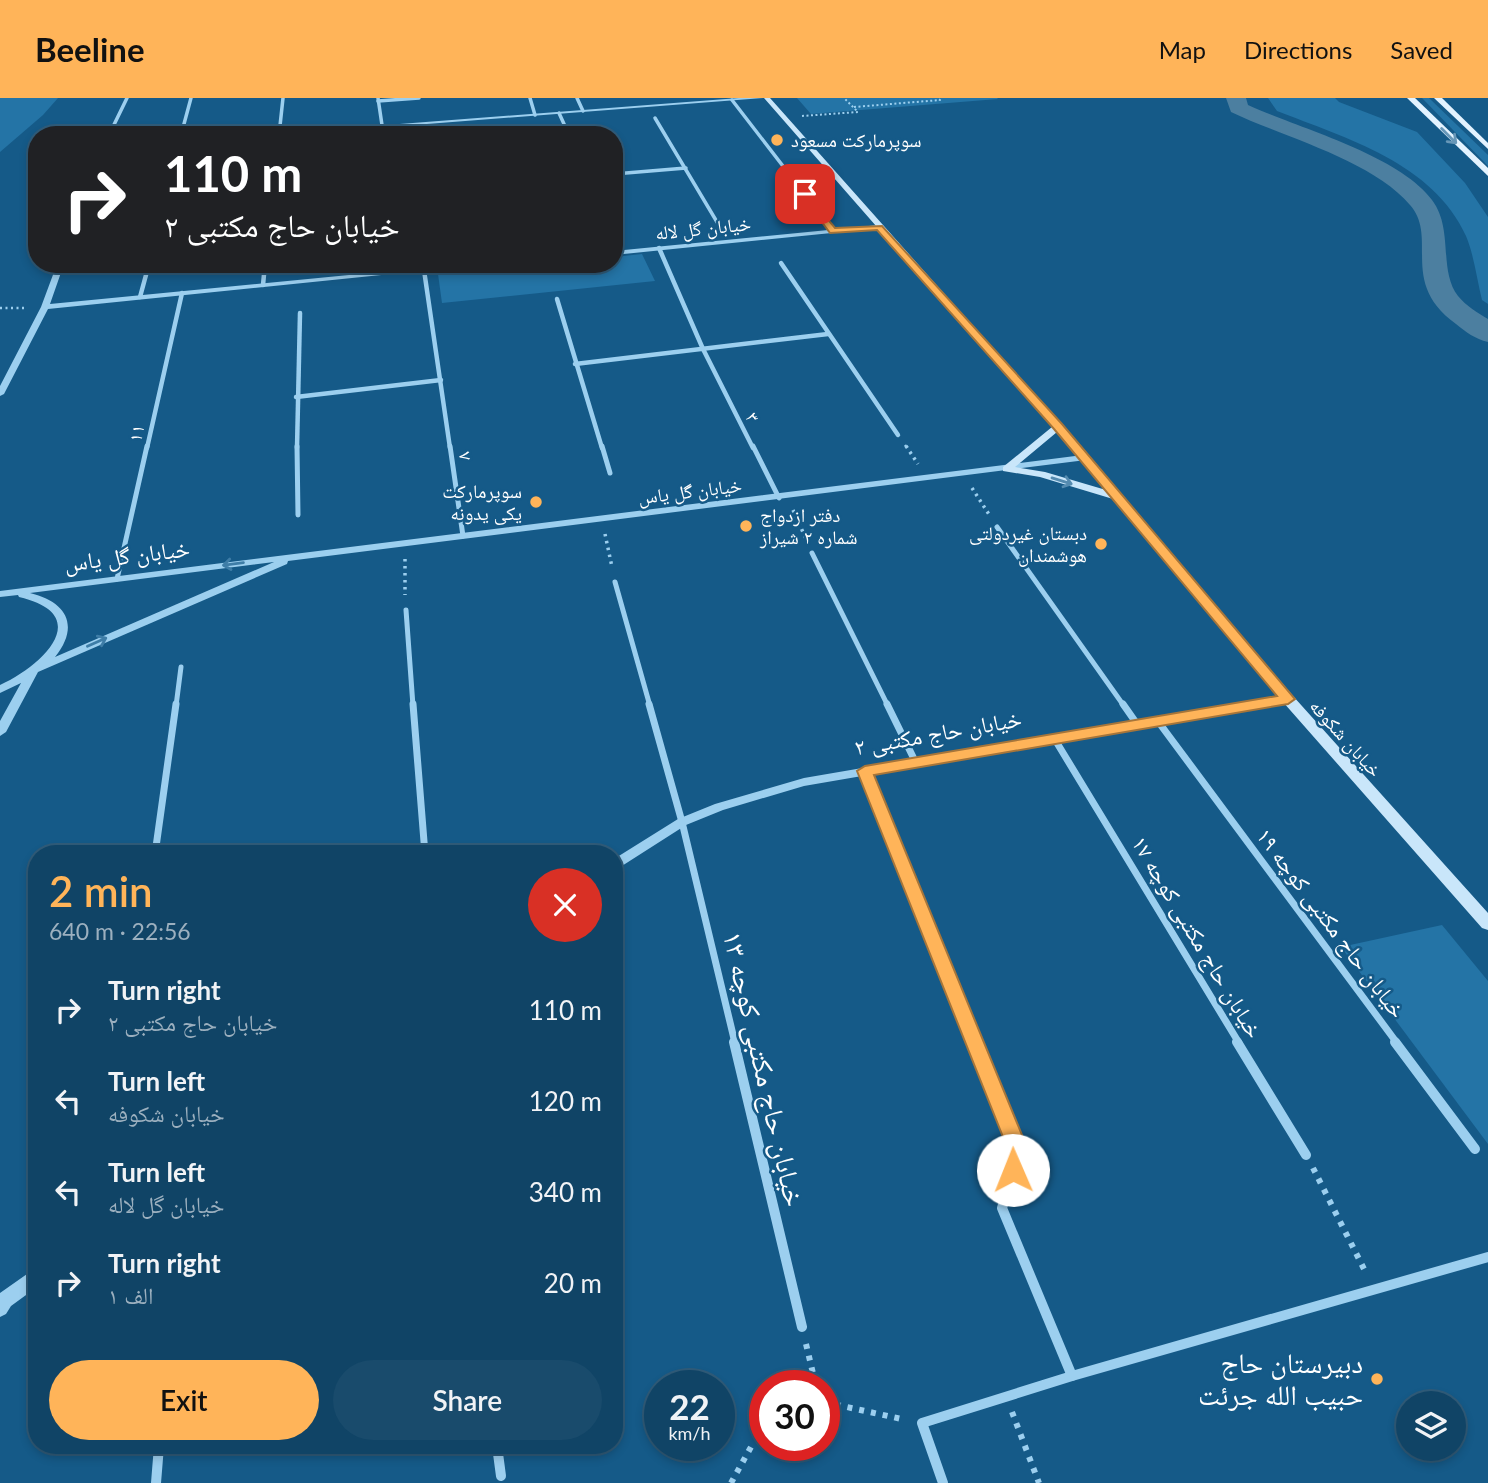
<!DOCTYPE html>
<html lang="en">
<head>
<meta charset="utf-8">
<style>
	body { margin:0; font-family:Lato,"Noto Naskh Arabic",sans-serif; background:#194b6c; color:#f1f3f6; height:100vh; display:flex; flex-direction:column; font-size:26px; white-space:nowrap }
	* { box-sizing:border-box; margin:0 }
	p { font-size:23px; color:#9cb0bf }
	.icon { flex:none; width:38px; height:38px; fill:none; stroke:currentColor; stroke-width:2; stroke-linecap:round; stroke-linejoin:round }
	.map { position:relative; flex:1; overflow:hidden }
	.details { position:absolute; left:28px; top:747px; width:595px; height:609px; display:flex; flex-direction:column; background:#104466; border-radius:28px; box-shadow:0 4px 10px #0003,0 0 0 2px #305c7a }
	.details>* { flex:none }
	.hud { position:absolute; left:28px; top:28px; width:595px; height:147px; border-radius:28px; box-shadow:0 4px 10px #0003,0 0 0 2px #305c7a; background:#202124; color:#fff; overflow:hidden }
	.controls { position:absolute; left:1396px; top:1293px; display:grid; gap:14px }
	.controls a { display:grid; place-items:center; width:70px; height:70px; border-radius:50%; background:#104466; box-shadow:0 4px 10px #0003,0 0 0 2px #305c7a; font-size:35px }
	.speed { position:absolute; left:644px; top:1272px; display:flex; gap:14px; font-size:35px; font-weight:700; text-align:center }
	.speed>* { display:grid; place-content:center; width:91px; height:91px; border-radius:50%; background:#104466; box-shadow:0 4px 10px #0003,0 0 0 2px #305c7a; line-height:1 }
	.speed small { font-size:18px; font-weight:400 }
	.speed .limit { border:10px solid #d22; background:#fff; color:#111 }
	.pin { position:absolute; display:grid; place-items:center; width:60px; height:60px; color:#fff; margin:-30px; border-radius:14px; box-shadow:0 4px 10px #0006 }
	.me { position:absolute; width:77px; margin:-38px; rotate:359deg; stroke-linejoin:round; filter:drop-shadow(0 0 5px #0008) }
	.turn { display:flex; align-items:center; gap:24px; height:147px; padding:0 21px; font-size:32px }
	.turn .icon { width:91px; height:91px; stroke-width:2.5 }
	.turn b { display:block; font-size:49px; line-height:60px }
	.round { display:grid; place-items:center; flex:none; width:74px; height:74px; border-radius:37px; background:#194b6c }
	.headline { display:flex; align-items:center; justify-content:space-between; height:119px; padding:0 21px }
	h1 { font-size:42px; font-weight:600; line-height:52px; color:#ffb459 }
	.action { display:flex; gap:14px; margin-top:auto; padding:14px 21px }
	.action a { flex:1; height:80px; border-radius:42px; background:#ffb459; color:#111; font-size:28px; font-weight:600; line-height:80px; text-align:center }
	.action a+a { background:#194b6c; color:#f1f3f6 }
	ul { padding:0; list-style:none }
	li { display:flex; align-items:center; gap:21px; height:91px; padding:0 21px }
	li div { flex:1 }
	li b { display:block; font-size:26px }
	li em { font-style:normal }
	header { display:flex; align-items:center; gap:42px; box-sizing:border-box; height:98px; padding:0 35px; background:#ffb459; color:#111 }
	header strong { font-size:33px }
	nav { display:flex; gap:38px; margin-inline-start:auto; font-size:24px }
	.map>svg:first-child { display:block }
</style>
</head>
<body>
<header>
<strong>Beeline</strong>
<nav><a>Map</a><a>Directions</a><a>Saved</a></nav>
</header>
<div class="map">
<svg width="1488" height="1385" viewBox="0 0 1488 1385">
	<rect width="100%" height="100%" fill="#155a88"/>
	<!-- green -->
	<g fill="#2474a6">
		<path d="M0,0H58L43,17L0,54Z"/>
		<path d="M797,0H997L998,1L811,16Z"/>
		<path d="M1268,0H1335L1339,4L1417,34L1465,85L1488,119V206L1482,202C1477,182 1474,157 1466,138C1433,65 1346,40 1277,13Z"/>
		<path d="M1422,0H1429L1488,57V68Z"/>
		<path d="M642,156L655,183L442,205L438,176L536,166H614V159Z"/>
		<path d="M1442,827L1488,883V1046L1341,849Z"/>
	</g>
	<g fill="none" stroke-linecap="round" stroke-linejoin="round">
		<!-- river -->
		<path fill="#4c7fa0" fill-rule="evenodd" d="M1226,0H1246L1248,7C1298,30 1399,57 1432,102C1454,131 1438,172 1458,198C1466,208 1478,215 1488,221V244C1475,241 1466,234 1456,226C1398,184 1439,140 1410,107C1372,62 1283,39 1231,14Z"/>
		<!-- path-far3 -->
		<g stroke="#9ccfef" stroke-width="2" stroke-dasharray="2 2.5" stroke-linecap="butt">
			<path d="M854,9L940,2L937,0"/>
			<path d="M802,18L858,14L844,0"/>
		</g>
		<!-- path-far2 -->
		<g stroke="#9ccfef" stroke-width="2.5" stroke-dasharray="2 3.5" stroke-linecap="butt">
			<path d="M0,210H27"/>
			<path d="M905,347L907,350"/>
		</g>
		<!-- path-far1 -->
		<g stroke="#9ccfef" stroke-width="3.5" stroke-dasharray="2.5 4.5" stroke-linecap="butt">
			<path d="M906,348L918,366"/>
			<path d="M972,390L990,418"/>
			<path d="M793,412L807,443"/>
			<path d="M605,436L612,469"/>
			<path d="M405,461V497"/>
		</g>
		<!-- path -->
		<g stroke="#9ccfef" stroke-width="6" stroke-dasharray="5 7" stroke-linecap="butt">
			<path d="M1313,1070L1366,1175"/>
			<path d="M806,1246L816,1288"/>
			<path d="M824,1304L906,1322"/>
			<path d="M1012,1314L1039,1385"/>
			<path d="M731,1385L751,1349L765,1340"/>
		</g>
		<!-- minor-far4 -->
		<g stroke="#9ccfef" stroke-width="3.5">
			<path d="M378,0L382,27"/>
			<path d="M530,0L535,17"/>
			<path d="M577,0L583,13"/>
			<path d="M732,2L833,133"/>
			<path d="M378,3L419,0"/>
			<path d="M559,15L569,37"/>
			<path d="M655,20L717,124"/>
			<path d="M109,37L127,0"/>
			<path d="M181,37L191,0"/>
			<path d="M279,37L283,0"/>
			<path d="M614,76L686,70"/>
			<path d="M614,141L619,152"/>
		</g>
		<!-- minor-far3 -->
		<g stroke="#9ccfef" stroke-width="4.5">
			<path d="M618,150L620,154"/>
			<path d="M659,150L703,251L753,350"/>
			<path d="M781,165L898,337"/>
			<path d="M424,172L450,350"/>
			<path d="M263,187L265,166"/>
			<path d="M140,199L149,166"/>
			<path d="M557,201L602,350"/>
			<path d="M575,266L828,236"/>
			<path d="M296,299L441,282"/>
			<path d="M147,350L182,195"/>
			<path d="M297,350L300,215"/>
		</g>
		<!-- minor-far2 -->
		<g stroke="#9ccfef" stroke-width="5">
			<path d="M297,348L298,417"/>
			<path d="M450,348L463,438"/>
			<path d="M602,348L610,375"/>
			<path d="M753,348L779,400"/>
			<path d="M997,429L1124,608"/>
			<path d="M812,455L888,608"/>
			<path d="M117,481L147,348"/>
			<path d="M615,484L650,608"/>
			<path d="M406,512L413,608"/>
			<path d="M176,608L181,569"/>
		</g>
		<!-- minor-far1 -->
		<g stroke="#9ccfef" stroke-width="7">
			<path d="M413,606L425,756"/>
			<path d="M649,606L682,724L735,945"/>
			<path d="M887,606L916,665"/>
			<path d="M1123,606L1137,626"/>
			<path d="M1157,622L1397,945"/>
			<path d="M1054,640L1239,945"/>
			<path d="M865,673L975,945"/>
			<path d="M155,756L176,606"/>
		</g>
		<!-- minor -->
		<g stroke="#9ccfef" stroke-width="10">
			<path d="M734,944L802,1229"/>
			<path d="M974,944L1019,1054L1002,1110L1072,1278"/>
			<path d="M1237,944L1306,1057"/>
			<path d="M1395,944L1475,1051"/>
			<path d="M497,1348L501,1378"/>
			<path d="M156,1385L159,1348"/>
			<path d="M943,1385L922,1325L1072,1278L1488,1159"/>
		</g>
		<!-- tertiary -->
		<g fill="#9ccfef" fill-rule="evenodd">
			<path d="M739,0H763L286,37H257Z"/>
			<path d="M879,127L881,128V130L614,157V153Z"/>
			<path d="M57,166H64L50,206L462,166H489L48,211L4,296L0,298V288L41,209Z"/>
			<path d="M1083,357L1087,360L1086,362L288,463L287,466L38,574L6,634L0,638V623L21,585L0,595V587C42,568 96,517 19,499L18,497L0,499V493ZM274,464L55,559C80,528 67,504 30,495Z"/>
			<path d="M1288,597L1294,601L1292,604L804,688L723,712L686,727L614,773V761L678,721L715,706L804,680Z"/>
			<path d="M37,1169V1189L11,1208L6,1216L0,1219V1195Z"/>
		</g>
		<!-- secondary -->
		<path fill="#c9e6fa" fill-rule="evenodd" d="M764,0H770L1061,327L1293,598L1488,815V832L1482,830L1283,604L1113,401L1040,379L1003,373V369L1052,329ZM1057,334L1106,392L1045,374L1015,369Z"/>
		<!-- primary -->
		<g fill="#e3f3ff" fill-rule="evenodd">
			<path d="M1407,0H1415L1488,70V78Z"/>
			<path d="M1434,0H1442L1488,45V51Z"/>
		</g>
	</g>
	<!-- one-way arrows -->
	<defs><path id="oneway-shaft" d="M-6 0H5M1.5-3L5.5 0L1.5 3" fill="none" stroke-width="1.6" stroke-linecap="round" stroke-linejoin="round" transform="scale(1.75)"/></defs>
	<use stroke="#6797b8" href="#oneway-shaft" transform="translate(1449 38) rotate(45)"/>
	<use stroke="#548bb0" href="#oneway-shaft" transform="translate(1062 383) rotate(17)"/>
	<g stroke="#3e7da7">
		<use href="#oneway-shaft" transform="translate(233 466) rotate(173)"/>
		<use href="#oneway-shaft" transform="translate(97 544) rotate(-24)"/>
	</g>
	<!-- route -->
	<path fill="#ffb459" stroke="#a6753a" stroke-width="2" d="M805,94L835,130L882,128L1062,326L1295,601L1288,606L874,677L1029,1054L1021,1079L1013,1082L1006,1079L1003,1072L1009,1054L857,673L865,668L1277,598L1054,331L877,132L830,135L801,96Z"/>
	<!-- markers -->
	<g fill="#ffb459" stroke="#155a88" stroke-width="2.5">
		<circle cx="777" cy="42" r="7"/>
		<circle cx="536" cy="404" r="7"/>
		<circle cx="746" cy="428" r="7"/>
		<circle cx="1101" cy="446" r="7"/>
		<circle cx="1377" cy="1281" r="7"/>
	</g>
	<g text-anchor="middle" stroke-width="5" stroke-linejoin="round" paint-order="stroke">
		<!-- far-poi labels -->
		<g font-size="19" fill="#fff" stroke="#155a88" text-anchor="start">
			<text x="791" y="49">سوپرمارکت مسعود</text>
			<text x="522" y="400" text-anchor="end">سوپرمارکت<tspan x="522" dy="22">یکی یدونه</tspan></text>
			<text x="760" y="424">دفتر ازدواج<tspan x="760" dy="22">شماره ۲ شیراز</tspan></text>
			<text x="1087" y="442" text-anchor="end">دبستان غیردولتی<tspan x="1087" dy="22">هوشمندان</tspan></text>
		</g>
		<!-- far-street labels -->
		<g font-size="19" fill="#fff" stroke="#155a88">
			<text transform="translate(703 130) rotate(-6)" y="7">خیابان گل لاله</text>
			<text transform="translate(753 319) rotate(63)" y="7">۳</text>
			<text transform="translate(136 335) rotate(-77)" y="7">۱۱</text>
			<text transform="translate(466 358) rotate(82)" y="7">۷</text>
			<text transform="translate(690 393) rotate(-7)" y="7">خیابان گل یاس</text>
			<text transform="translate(1346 640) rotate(48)" y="7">خیابان شکوفه</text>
		</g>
		<!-- street labels -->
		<g font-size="23" fill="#fff" stroke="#155a88">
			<text transform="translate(127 458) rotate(-7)" y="8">خیابان گل یاس</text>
			<text transform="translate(938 635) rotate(-10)" y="8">خیابان حاج مکتبی ۲</text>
			<text transform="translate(1331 825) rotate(53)" y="8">خیابان حاج مکتبی کوچه ۱۹</text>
			<text transform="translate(1197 839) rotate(59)" y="8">خیابان حاج مکتبی کوچه ۱۷</text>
		</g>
		<!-- near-street labels -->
		<g font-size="28" fill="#fff" stroke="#155a88">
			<text transform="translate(764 971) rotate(77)" y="10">خیابان حاج مکتبی کوچه ۱۳</text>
		</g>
		<!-- near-poi labels -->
		<g font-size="28" fill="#fff" stroke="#155a88" text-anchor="end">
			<text x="1363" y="1275">دبیرستان حاج<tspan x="1363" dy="32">حبیب الله جرئت</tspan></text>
		</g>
	</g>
</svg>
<div class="controls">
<a><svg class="icon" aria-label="layers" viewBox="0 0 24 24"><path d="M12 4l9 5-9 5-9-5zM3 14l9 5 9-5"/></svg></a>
</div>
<div class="speed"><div>22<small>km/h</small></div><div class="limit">30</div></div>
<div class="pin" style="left:805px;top:96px;background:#d93025"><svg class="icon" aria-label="arrive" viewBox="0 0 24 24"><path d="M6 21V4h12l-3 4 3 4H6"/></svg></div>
<svg class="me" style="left:1013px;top:1072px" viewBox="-20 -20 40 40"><circle r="19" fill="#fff"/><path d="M0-13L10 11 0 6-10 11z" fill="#ffb459"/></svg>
<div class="hud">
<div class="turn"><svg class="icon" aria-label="right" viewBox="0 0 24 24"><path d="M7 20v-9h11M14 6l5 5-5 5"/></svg><div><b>110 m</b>خیابان حاج مکتبی ۲</div></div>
</div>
<section class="details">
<div class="headline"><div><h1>2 min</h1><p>640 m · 22:56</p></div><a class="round" style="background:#d93025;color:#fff"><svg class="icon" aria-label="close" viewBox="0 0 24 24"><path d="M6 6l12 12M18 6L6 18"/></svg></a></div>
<ul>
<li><svg class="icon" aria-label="right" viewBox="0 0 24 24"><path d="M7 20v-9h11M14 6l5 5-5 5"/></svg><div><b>Turn right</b><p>خیابان حاج مکتبی ۲</p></div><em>110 m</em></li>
<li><svg class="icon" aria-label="left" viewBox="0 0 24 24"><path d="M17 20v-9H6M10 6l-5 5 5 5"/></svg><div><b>Turn left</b><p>خیابان شکوفه</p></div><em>120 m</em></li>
<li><svg class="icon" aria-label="left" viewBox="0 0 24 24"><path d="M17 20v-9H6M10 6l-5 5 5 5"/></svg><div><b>Turn left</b><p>خیابان گل لاله</p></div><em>340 m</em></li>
<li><svg class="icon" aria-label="right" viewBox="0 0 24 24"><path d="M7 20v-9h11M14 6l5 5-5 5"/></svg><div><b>Turn right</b><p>۱ الف</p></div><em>20 m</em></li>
</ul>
<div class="action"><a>Exit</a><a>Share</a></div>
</section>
</div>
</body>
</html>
